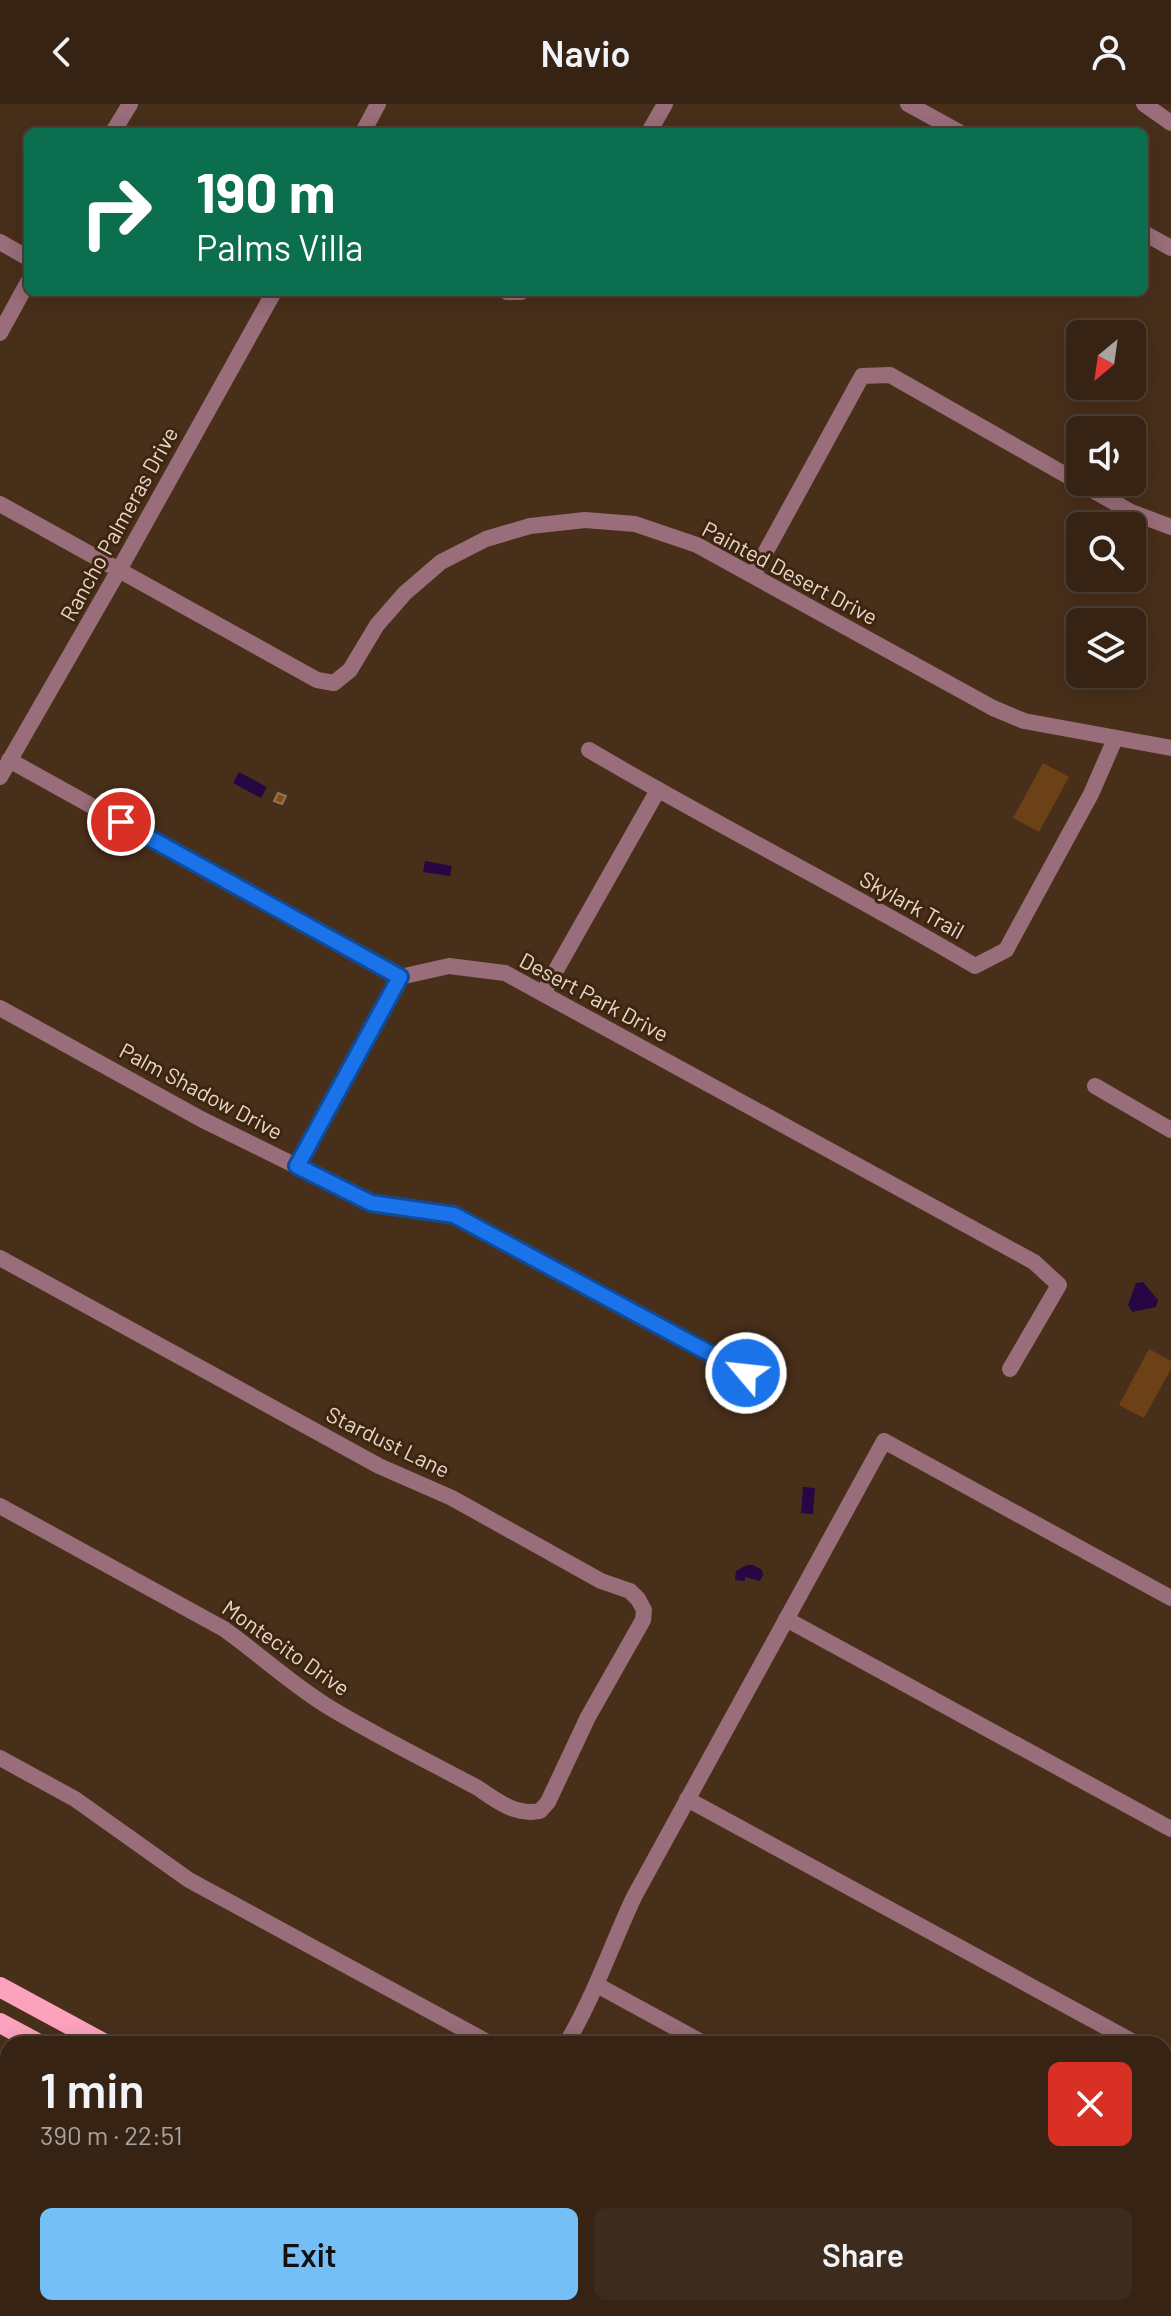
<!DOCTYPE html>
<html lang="en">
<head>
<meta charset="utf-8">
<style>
	body { margin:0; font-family:Barlow,sans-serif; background:#3d2b1d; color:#f1f3f6; height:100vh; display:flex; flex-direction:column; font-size:30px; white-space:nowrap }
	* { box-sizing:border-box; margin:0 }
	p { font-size:26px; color:#aaa4a0 }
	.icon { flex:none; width:44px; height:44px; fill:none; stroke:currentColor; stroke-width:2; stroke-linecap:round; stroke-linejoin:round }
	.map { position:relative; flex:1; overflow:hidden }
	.drawer { position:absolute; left:0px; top:1932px; width:1172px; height:280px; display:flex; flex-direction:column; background:#362314; border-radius:24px 24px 0 0; box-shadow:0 4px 20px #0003,0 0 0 2px #504034 }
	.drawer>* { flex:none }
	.banner { position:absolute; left:24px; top:24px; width:1124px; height:168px; border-radius:12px; box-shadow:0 4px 20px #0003,0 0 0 2px #504034; background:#0b6e4f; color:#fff; overflow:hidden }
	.needle { width:52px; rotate:209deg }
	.buttons { position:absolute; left:1066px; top:216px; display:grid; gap:16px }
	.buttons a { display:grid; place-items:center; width:80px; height:80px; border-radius:12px; background:#362314; box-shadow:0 4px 20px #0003,0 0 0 2px #504034; font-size:40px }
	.pin { position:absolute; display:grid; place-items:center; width:68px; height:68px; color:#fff; margin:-34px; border:4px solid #fff; border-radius:50%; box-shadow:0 2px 8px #0007 }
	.me { position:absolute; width:88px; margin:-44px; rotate:298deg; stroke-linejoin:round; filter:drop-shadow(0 0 6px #0008) }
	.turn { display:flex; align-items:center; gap:28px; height:168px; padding:0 40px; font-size:36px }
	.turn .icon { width:104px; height:104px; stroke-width:2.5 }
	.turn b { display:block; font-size:56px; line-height:68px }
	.round { display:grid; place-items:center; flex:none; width:84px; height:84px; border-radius:12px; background:#3d2b1d }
	.summary { display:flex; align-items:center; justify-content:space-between; height:136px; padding:0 40px }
	h1 { font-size:48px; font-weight:600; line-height:60px }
	.button { display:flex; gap:16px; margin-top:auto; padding:16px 40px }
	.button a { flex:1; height:92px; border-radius:12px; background:#74c0f6; color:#111; font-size:32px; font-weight:600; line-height:92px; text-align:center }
	.button a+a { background:#3d2b1d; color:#f1f3f6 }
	header { display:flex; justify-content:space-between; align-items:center; height:104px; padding:0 40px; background:#362314; font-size:36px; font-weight:600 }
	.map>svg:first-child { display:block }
</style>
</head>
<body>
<header><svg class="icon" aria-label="back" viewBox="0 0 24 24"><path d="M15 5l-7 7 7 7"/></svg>Navio<svg class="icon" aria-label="person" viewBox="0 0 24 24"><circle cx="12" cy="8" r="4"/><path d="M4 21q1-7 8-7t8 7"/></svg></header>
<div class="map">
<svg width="1171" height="2212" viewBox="0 0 1171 2212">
	<rect width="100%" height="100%" fill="#482f1a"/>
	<!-- built -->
	<path fill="#57381c" d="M172,2204H434L449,2212H167Z"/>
	<!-- green -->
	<g fill="#6d4117">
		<path d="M1043,659L1069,673L1039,728L1013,714Z"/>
		<path d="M1149,1245L1171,1257V1265L1144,1314L1119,1301Z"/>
		<path d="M0,2165L8,2169V2204H66L79,2212H0Z"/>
	</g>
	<!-- water -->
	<g fill="#260744">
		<path d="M239,668L267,683L261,694L233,679Z"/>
		<path d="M425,757L452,762L450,772L423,768Z"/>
		<path d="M1143,1178L1158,1196L1156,1203L1132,1208L1128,1201L1136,1179Z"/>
		<path d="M803,1383L815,1384L813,1410L801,1409Z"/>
		<path d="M747,1461H753L762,1466L763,1471L760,1477L745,1473V1477L735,1476L736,1467Z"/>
	</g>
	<!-- building -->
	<g fill="#874e12" stroke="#91745c" stroke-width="2">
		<path d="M278,689L286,692L282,700L274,697Z"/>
		<path d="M191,2204H251L246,2212H186Z"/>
		<path d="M282,2204H301L296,2212Z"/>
	</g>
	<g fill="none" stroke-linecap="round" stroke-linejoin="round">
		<!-- service -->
		<g stroke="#996d79" stroke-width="9">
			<path d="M418,2204L432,2212"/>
			<path d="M337,2212L341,2204"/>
			<path d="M388,2212L392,2204"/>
		</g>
		<!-- minor -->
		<g stroke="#996d79" stroke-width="16">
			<path d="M1144,0L1171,19"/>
			<path d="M113,28L130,0"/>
			<path d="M649,28L665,0"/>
			<path d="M0,138L28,154"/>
			<path d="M507,188H521"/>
			<path d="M0,229L28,178"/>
			<path d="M0,400L317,576L334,579L350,566L377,521L405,489L441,458L486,435L530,422L585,416L635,420L697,441L993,604L1024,617L1171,644"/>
			<path d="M753,471L862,272L890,271L1131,408L1171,423"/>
			<path d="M589,646C716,721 849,787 975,862L1006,846L1091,690L1115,635"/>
			<path d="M9,656L400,873L449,862L505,869L1034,1158L1059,1181L1010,1265"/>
			<path d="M543,889L658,686"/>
			<path d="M0,904L201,1015L371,1099L454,1111L773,1283"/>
			<path d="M1095,982L1171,1026"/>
			<path d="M297,1062L400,873"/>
			<path d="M0,1154L379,1362L452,1394L601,1477L630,1487L638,1495L644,1506L643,1516L588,1613L548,1698L540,1707C516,1712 497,1697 478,1684C428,1657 376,1632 327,1602C290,1579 259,1550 224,1525L0,1402"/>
			<path d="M786,1515L1171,1725"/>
			<path d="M0,1654L75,1695L189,1776L491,1940"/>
			<path d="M687,1695L1137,1940"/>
			<path d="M597,1881L705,1940"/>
			<path d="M566,1940C594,1893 611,1842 634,1793L884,1337L1171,1494"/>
			<path d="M1164,1955L1171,1959"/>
			<path d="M0,2024L8,2028"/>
			<path d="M1164,2192L1171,2196"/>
			<path d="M743,2204L758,2212"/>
			<path d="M149,2212L153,2204"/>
		</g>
		<!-- tertiary -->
		<g stroke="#996d79" stroke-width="16">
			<path d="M908,0L959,28"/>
			<path d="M363,28L378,0"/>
			<path d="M1144,129L1171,144"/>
			<path d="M0,673L119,466L274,188"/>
		</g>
		<!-- primary -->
		<g stroke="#fca2bd" stroke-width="20">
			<path d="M0,1883L105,1940"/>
			<path d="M0,1919L39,1940"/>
			<path d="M523,2204L538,2212"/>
			<path d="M591,2204L605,2212"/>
		</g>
	</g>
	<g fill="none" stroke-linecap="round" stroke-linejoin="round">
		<!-- route casing -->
		<g stroke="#114b97" stroke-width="20">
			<path id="route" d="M121,718L400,873L297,1062L371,1099L454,1111L746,1269"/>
		</g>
		<!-- route -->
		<use href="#route" stroke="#1a73e8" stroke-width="14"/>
	</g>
	<g text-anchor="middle" stroke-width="6" stroke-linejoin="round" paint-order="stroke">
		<!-- street labels -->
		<g font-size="22" fill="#e7d6ca" stroke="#3d250f">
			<text transform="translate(119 420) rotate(-61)" y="8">Rancho Palmeras Drive</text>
			<text transform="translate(790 469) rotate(28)" y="8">Painted Desert Drive</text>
			<text transform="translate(912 801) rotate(29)" y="8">Skylark Trail</text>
			<text transform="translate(594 893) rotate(28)" y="8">Desert Park Drive</text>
			<text transform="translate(201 987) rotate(28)" y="8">Palm Shadow Drive</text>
			<text transform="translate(388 1338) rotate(26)" y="8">Stardust Lane</text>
			<text transform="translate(286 1544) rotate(35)" y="8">Montecito Drive</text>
		</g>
	</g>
</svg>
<div class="buttons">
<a><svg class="needle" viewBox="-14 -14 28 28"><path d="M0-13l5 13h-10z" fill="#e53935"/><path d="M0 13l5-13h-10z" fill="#aaa4a0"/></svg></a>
<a><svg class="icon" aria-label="sound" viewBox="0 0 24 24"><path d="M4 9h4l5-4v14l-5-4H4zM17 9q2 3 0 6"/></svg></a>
<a><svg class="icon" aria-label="search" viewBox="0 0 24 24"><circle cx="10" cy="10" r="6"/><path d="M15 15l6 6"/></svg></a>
<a><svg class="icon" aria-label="layers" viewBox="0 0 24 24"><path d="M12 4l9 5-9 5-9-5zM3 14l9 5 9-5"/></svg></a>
</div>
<div class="pin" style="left:121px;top:718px;background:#d93025"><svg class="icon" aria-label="arrive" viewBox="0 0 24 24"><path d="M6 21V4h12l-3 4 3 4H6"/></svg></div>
<svg class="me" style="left:746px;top:1269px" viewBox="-20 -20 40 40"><circle r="17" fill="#1a73e8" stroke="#fff" stroke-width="3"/><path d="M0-11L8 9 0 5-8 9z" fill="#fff"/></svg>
<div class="banner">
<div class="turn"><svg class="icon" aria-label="right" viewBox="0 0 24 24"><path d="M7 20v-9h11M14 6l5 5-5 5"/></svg><div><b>190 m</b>Palms Villa</div></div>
</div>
<section class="drawer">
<div class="summary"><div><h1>1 min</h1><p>390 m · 22:51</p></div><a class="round" style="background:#d93025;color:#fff"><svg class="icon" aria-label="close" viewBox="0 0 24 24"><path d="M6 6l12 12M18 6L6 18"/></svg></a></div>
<div class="button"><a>Exit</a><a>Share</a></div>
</section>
</div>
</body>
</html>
